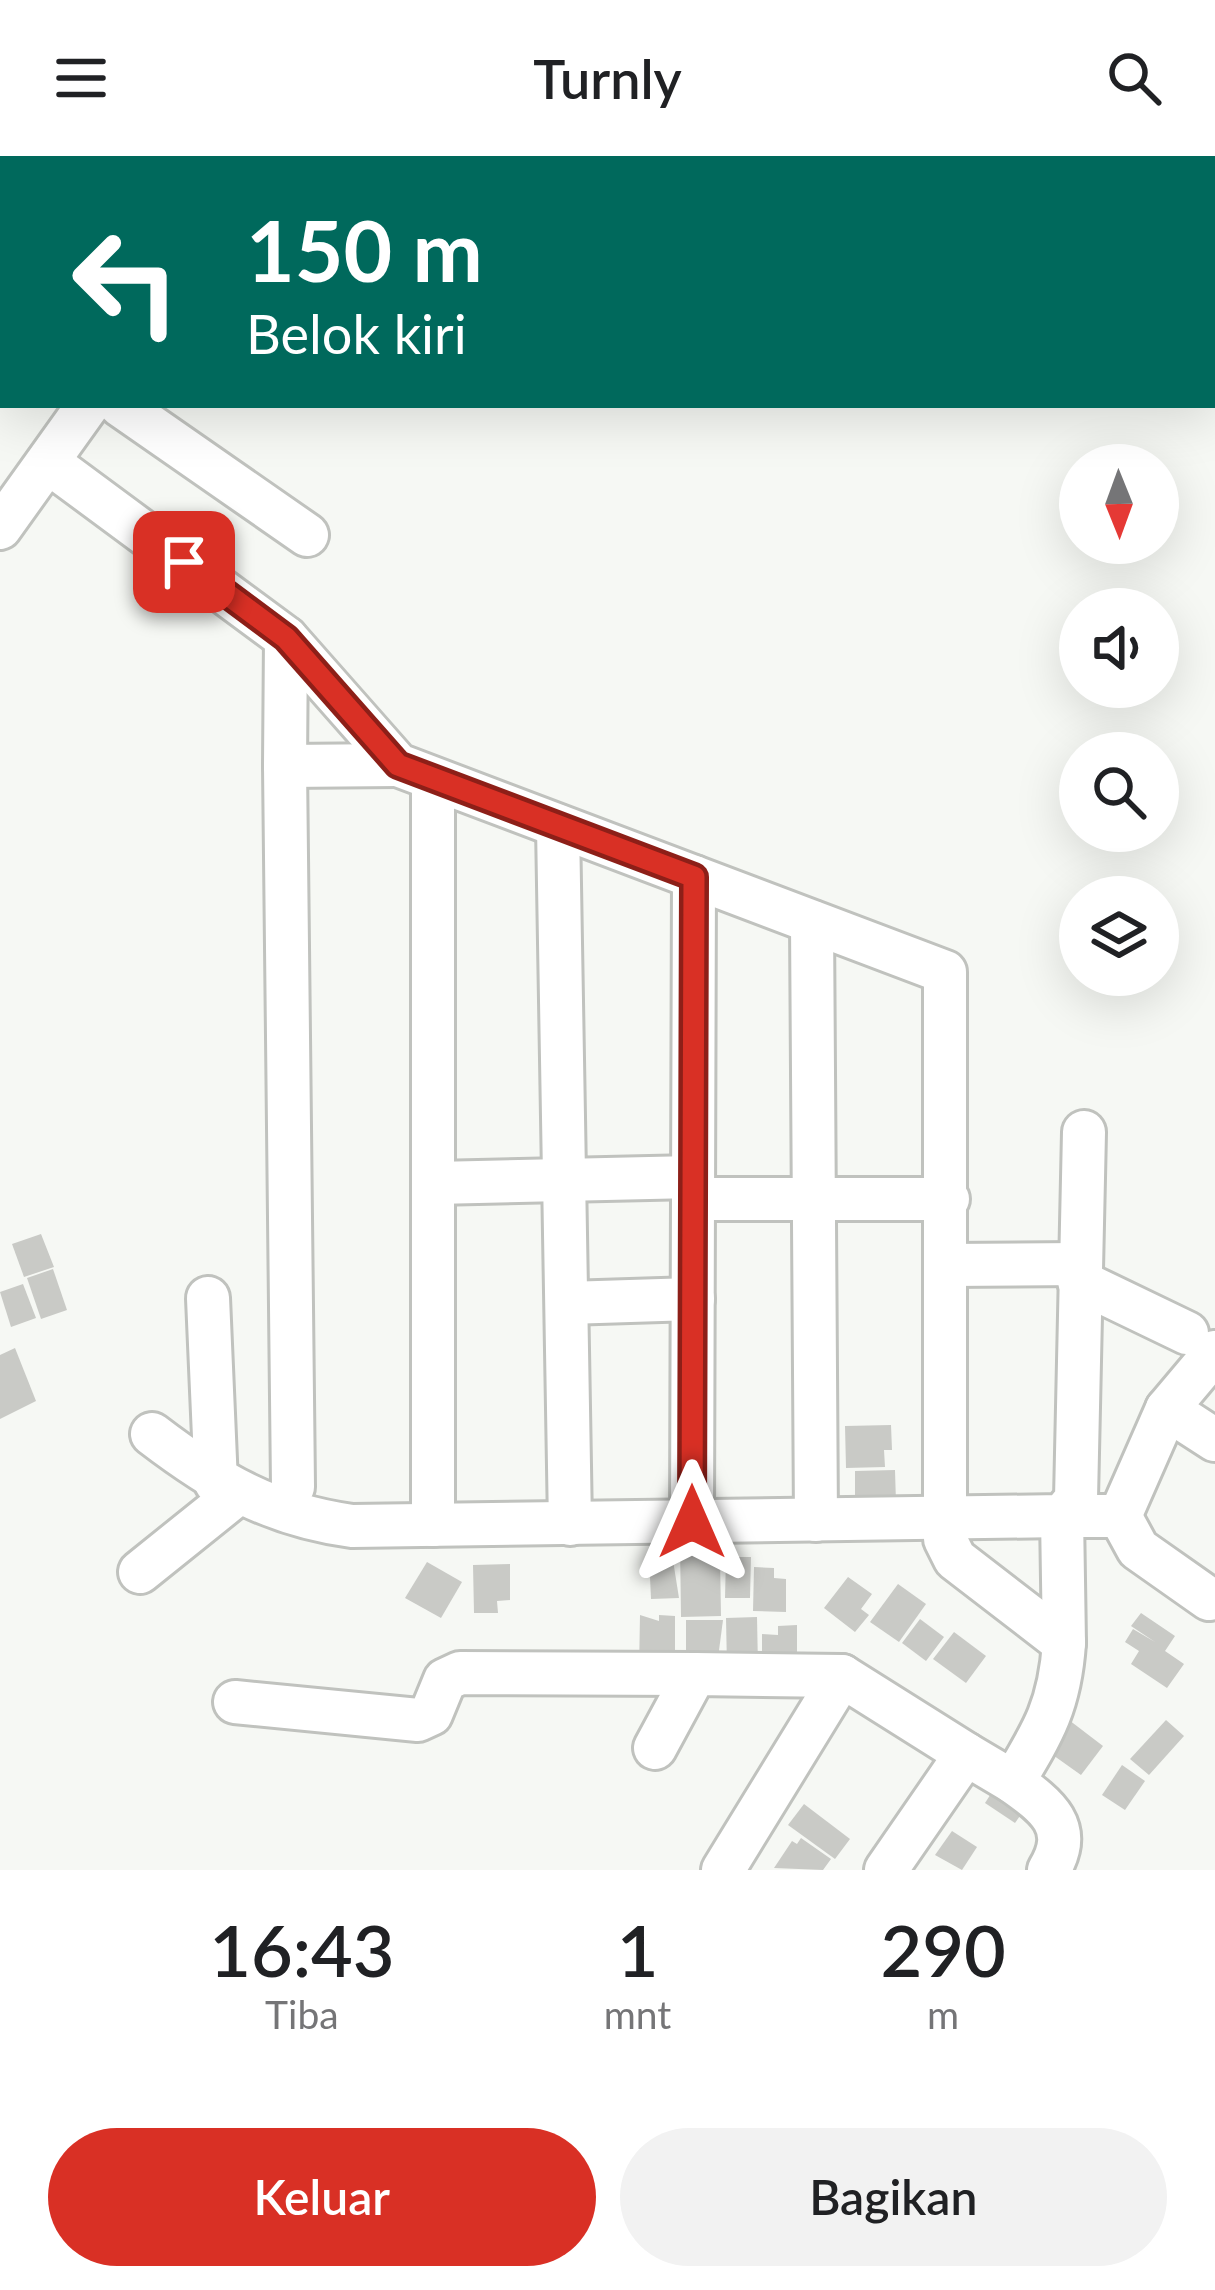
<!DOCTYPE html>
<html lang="id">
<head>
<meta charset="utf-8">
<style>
	body { margin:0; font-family:Lato,sans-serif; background:#f2f2f2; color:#202124; height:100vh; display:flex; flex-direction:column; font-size:45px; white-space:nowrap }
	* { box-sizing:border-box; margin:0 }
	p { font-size:39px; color:#757577 }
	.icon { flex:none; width:66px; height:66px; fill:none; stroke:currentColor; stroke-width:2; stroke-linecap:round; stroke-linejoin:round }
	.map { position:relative; height:1714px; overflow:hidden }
	.drawer { display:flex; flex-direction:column; background:#fff; flex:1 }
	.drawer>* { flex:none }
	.banner { position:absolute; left:0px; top:0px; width:1215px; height:252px; box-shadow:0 12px 48px #0002; background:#00695c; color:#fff; overflow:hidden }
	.needle { width:78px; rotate:179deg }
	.controls { position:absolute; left:1059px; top:288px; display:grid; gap:24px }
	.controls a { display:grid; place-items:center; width:120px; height:120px; border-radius:50%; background:#fff; box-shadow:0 12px 48px #0002; font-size:60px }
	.pin { position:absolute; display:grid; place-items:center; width:102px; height:102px; color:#fff; margin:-51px; border-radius:24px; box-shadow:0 6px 18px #0006 }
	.me { position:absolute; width:132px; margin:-66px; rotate:0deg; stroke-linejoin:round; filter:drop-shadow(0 0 9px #0008) }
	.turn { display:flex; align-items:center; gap:42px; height:252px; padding:0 48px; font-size:54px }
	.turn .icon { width:156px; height:156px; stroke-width:2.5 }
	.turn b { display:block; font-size:84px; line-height:102px }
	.eta { display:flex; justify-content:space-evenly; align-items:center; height:204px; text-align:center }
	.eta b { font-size:72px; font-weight:600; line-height:84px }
	.primary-button { display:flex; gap:24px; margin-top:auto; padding:24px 48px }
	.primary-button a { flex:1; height:138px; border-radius:72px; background:#d93025; color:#fff; font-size:48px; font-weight:600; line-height:138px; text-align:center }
	.primary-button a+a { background:#f2f2f2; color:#202124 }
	header { display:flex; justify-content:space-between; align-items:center; height:156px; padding:0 48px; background:#fff; font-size:54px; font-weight:600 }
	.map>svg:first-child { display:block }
</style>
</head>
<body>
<header><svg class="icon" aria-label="menu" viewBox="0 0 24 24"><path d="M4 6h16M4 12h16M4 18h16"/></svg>Turnly<svg class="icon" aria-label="search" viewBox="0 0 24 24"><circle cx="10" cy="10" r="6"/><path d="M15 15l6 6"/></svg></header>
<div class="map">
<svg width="1215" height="1714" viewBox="0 0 1215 1714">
	<rect width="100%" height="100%" fill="#f6f8f4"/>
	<!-- building -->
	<g fill="#c9cac6">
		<path d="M41,1078L54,1111L24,1121L12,1088Z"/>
		<path d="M53,1113L67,1154L41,1163L27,1122Z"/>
		<path d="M23,1128L36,1162L11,1171L0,1136Z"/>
		<path d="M15,1192L36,1245L0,1263V1199Z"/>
		<path d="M891,1269L892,1294H884L885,1311L846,1312L845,1270Z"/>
		<path d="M895,1314L896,1347H855V1315Z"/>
		<path d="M707,1387L708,1402L720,1401L721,1460L681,1461L680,1388Z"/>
		<path d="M672,1398L679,1442L651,1443L649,1399Z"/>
		<path d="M726,1401H751L750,1442H725Z"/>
		<path d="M427,1406L462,1426L441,1462L405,1442Z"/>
		<path d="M510,1408V1444L497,1445L498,1457H474L473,1409Z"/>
		<path d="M754,1411L774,1412V1422L786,1423V1456L753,1455Z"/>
		<path d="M848,1421L872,1438L861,1453L869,1459L855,1476L824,1452Z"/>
		<path d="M898,1428L926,1448L899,1486L870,1466Z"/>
		<path d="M1141,1457L1175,1480L1165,1495L1184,1508L1167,1532L1131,1508L1139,1495L1125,1486L1133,1473L1155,1486L1131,1470Z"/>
		<path d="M640,1459L659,1465V1459L675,1460V1515H639Z"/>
		<path d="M757,1461L758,1511L727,1512L726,1462Z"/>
		<path d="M920,1463L944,1481L926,1505L902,1487Z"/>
		<path d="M686,1464H723L718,1502L686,1501Z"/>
		<path d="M797,1469V1504H762V1478L778,1479V1470Z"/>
		<path d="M954,1476L986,1500L966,1527L933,1503Z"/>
		<path d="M1065,1561L1103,1590L1081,1619L1043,1592Z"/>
		<path d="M1166,1564L1184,1580L1149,1619L1130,1603Z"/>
		<path d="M1122,1609L1145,1625L1125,1654L1102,1639Z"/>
		<path d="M994,1633L1025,1653L1015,1667L985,1647Z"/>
		<path d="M804,1648L850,1683L835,1703L788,1669Z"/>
		<path d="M952,1675L977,1691L962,1714L935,1699Z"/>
		<path d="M801,1682L831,1703L823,1714L774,1712L792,1685L797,1688Z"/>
	</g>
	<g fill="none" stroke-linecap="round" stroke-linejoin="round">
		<!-- minor casing -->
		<g stroke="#c0c2be" stroke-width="48">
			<g id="minor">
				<path d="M143,0L148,3"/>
				<path d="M1213,0H1215"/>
				<path d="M213,3L214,0"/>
				<path d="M521,3L522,0"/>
				<path d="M0,220L3,218"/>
				<path d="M120,249L307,379"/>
				<path d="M48,306L286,482L398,609L945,816V1383L955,1403L1064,1487C1060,1548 1044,1575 1013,1626L966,1598L886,1714"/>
				<path d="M0,372L88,249"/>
				<path d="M286,482L285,610L398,609"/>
				<path d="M285,610L293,1331"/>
				<path d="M558,670L570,1368"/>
				<path d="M812,766L816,1364"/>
				<path d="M435,1027L693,1021"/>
				<path d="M693,1043H948"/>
				<path d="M948,1109L1080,1108"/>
				<path d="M1079,1125L1187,1177"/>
				<path d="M208,1142L216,1327"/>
				<path d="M567,1147L693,1143"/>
				<path d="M1167,1253L1215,1284"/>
				<path d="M152,1278C216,1327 271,1359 352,1370L1062,1360L1076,1343L1084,976"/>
				<path d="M1120,1360L1138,1393L1209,1443"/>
				<path d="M692,1366L694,721"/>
				<path d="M433,1369V623"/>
				<path d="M140,1416L237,1338"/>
				<path d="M1064,1487L1062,1360H1120L1167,1253L1215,1196"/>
				<path d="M235,1546L418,1564L431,1558L445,1524L460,1517L695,1518"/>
				<path d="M655,1592L695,1518L842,1520L966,1598"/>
				<path d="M1013,1626C1047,1650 1075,1671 1049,1714"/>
				<path d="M723,1714L842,1520"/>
			</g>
		</g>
		<!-- minor -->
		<use href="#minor" stroke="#fff" stroke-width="42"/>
	</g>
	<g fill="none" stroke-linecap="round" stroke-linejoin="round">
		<!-- route casing -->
		<g stroke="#8d1f18" stroke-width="30">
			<path id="route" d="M184,406L286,482L398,609L694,721L692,1366"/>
		</g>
		<!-- route -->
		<use href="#route" stroke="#d93025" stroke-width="21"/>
	</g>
</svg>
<div class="controls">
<a><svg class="needle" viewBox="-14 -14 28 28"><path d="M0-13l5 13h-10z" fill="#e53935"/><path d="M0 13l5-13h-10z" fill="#757577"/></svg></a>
<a><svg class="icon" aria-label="sound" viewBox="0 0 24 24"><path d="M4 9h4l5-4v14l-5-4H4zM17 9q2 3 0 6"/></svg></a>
<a><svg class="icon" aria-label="search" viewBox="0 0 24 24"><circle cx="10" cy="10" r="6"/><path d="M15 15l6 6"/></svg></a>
<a><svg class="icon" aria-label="layers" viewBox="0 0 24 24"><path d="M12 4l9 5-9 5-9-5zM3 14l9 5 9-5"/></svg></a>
</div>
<div class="pin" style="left:184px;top:406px;background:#d93025"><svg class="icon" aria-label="arrive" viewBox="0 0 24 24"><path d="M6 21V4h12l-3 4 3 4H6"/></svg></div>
<svg class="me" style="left:692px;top:1366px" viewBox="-20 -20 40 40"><path d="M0-17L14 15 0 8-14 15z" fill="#d93025" stroke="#fff" stroke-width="4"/></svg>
<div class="banner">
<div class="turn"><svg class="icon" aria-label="left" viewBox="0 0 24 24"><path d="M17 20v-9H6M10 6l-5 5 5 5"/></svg><div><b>150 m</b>Belok kiri</div></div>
</div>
</div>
<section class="drawer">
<div class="eta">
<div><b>16:43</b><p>Tiba</p></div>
<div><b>1</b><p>mnt</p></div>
<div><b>290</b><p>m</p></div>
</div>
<div class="primary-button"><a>Keluar</a><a>Bagikan</a></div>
</section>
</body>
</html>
